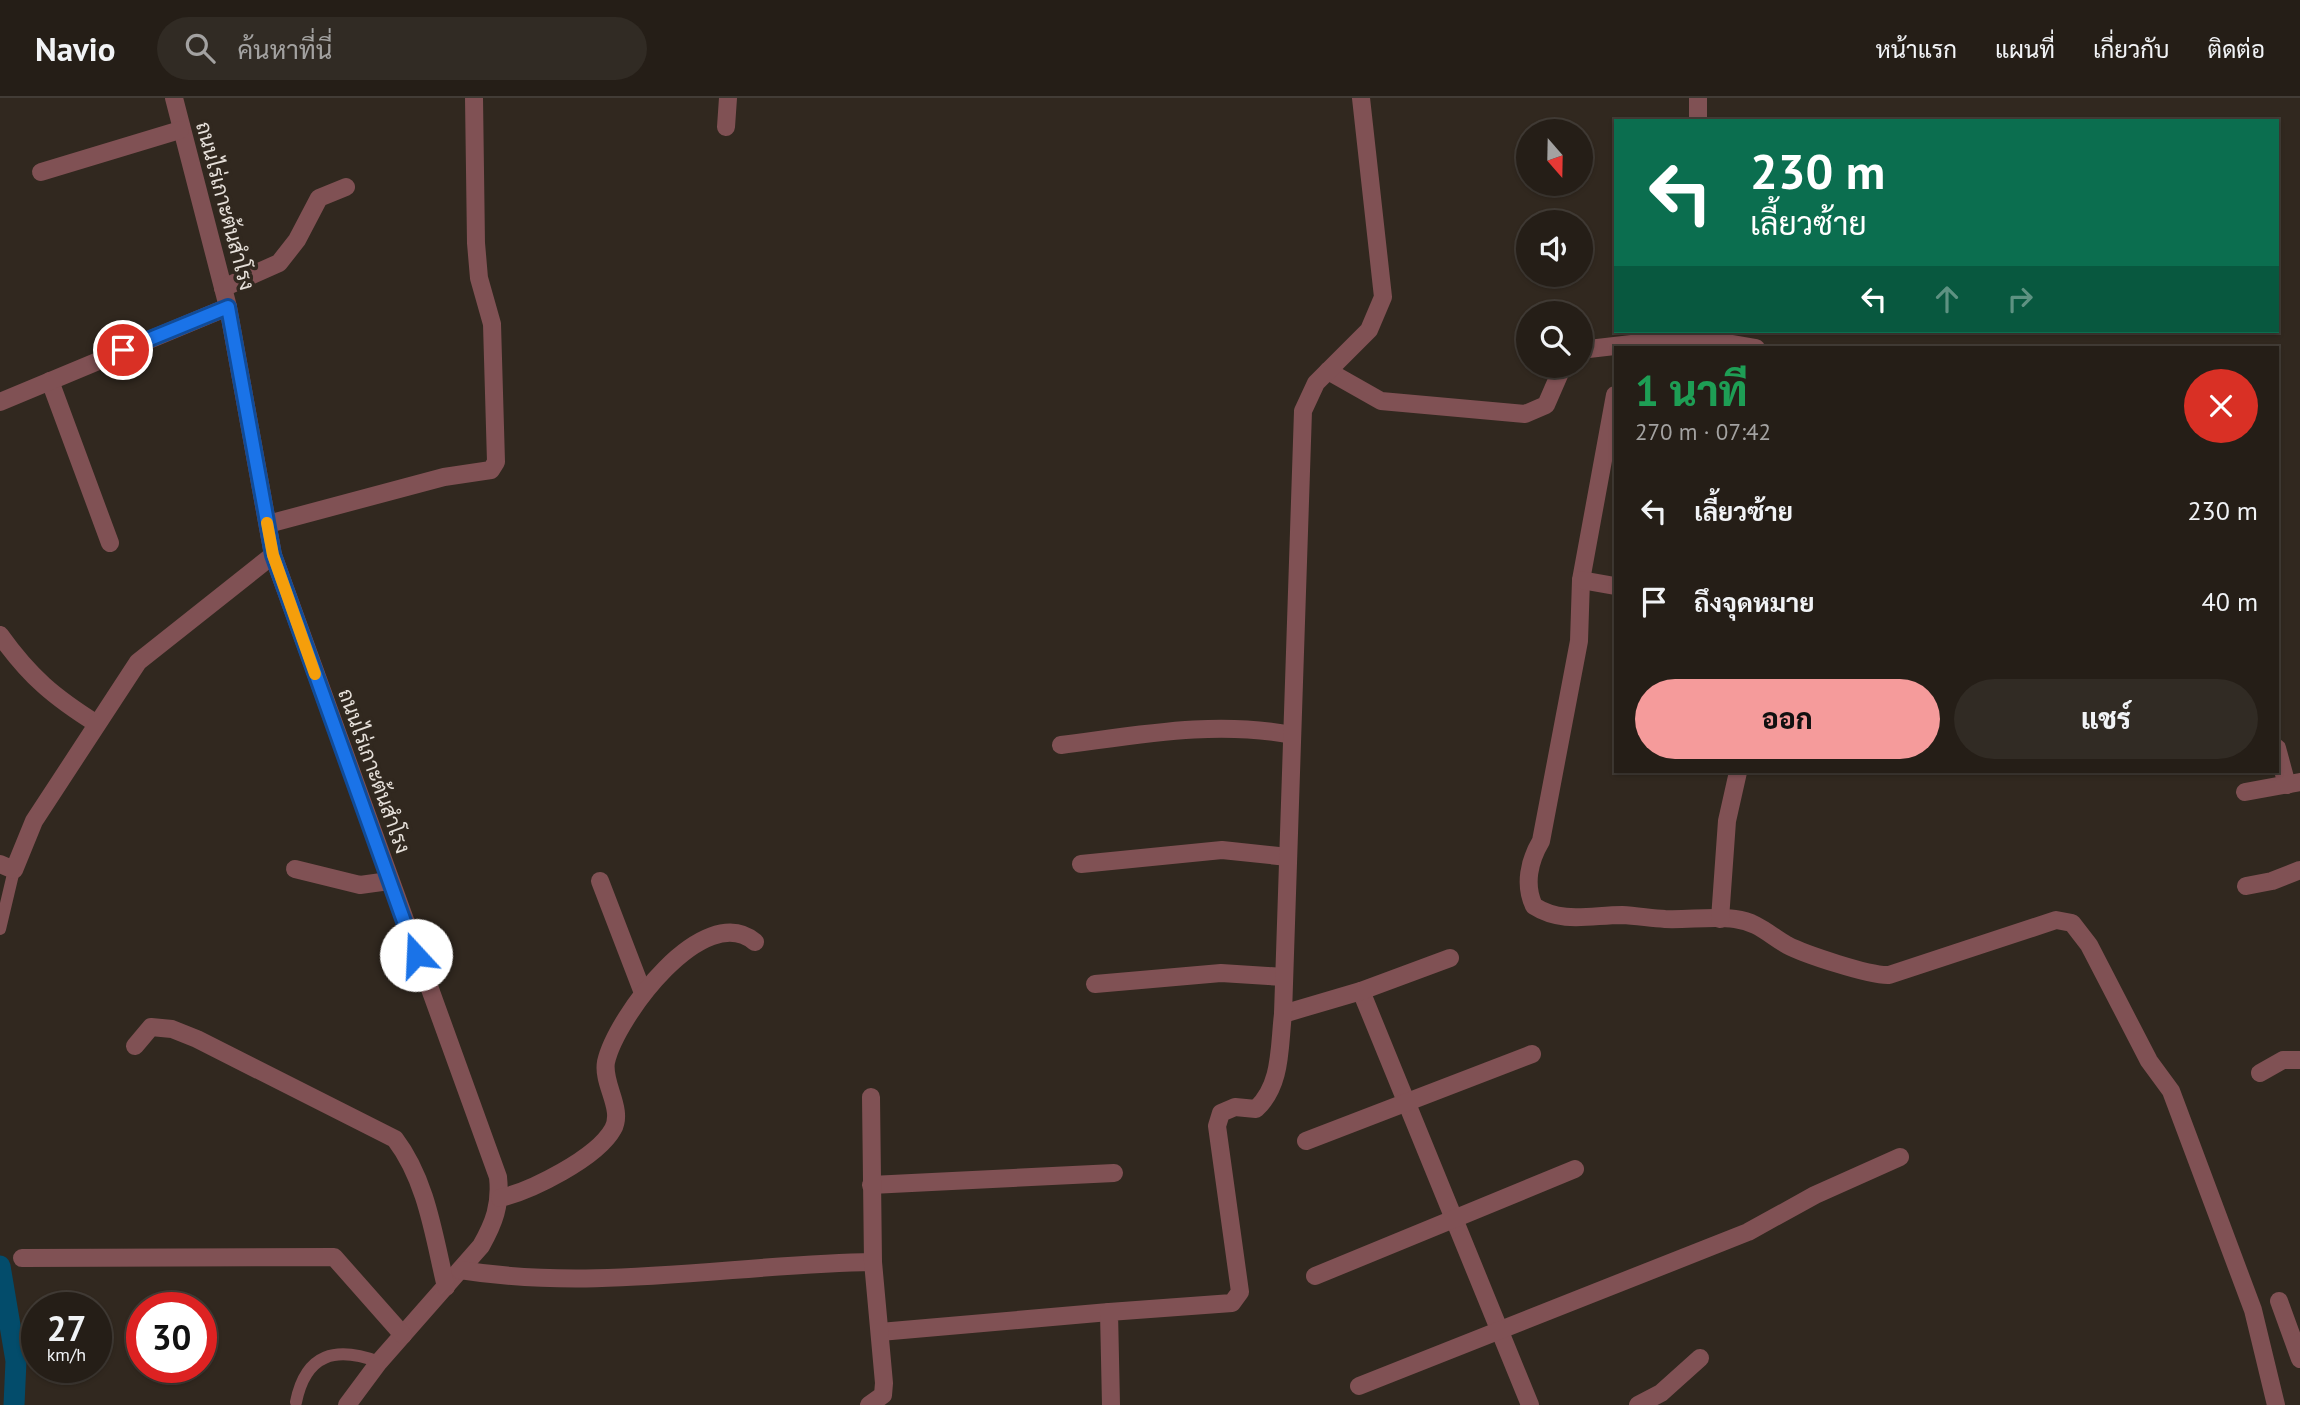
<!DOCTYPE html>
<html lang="th">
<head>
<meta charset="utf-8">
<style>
	body { margin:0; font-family:"PT Sans",Sarabun,sans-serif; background:#312b24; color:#f1f3f6; height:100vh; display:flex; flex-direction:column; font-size:26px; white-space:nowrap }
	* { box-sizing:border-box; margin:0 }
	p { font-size:23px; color:#a3a2a1 }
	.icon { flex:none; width:38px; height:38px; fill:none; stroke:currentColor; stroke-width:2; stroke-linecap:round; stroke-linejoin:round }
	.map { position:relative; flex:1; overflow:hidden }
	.details { position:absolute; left:1614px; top:248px; width:665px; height:427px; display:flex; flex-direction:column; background:#251e17; border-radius:0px; box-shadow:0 2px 5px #0004,0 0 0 2px #423c36 }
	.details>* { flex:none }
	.guide { position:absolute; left:1614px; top:21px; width:665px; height:214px; border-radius:0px; box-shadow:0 2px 5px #0004,0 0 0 2px #423c36; background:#0b6e4f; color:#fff; overflow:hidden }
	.needle { width:46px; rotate:160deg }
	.controls { position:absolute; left:1516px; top:21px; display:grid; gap:14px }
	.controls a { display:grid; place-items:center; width:77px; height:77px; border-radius:50%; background:#251e17; box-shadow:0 2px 5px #0004,0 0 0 2px #423c36; font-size:35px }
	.speed { position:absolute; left:21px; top:1194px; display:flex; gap:14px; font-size:35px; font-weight:700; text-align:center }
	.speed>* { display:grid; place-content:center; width:91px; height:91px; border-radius:50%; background:#251e17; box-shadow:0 2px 5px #0004,0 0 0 2px #423c36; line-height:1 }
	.speed small { font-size:18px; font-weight:400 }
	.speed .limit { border:10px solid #d22; background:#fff; color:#111 }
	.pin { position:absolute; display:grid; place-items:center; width:60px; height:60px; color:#fff; margin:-30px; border:4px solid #fff; border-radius:50%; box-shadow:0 2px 7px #0007 }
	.me { position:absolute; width:77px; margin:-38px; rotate:340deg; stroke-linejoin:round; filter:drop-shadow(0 0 5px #0008) }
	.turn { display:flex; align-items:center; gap:24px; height:147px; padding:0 21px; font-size:32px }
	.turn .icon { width:91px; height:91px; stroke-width:2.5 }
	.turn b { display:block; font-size:49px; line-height:60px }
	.lanes { display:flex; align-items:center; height:66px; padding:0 21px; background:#0003; justify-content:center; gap:35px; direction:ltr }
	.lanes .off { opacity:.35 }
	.round { display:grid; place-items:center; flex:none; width:74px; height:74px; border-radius:37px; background:#312b24 }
	.head { display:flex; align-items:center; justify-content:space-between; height:119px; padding:0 21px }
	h1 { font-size:42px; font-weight:800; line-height:52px; color:#1e9e55 }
	.button { display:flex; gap:14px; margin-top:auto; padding:14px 21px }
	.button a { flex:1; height:80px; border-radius:42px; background:#f59b9b; color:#111; font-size:28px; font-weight:800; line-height:80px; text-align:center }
	.button a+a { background:#312b24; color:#f1f3f6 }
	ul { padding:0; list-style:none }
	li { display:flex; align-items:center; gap:21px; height:91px; padding:0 21px }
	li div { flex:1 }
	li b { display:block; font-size:26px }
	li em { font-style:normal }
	header { display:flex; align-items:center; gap:42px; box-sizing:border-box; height:98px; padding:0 35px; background:#251e17; border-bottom:2px solid #423c36 }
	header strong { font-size:33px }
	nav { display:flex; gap:38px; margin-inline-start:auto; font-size:24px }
	.search { width:490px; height:63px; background:#312b24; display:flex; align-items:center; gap:18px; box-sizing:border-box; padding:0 24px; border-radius:38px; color:#a3a2a1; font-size:26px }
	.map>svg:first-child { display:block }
</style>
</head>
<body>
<header>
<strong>Navio</strong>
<div class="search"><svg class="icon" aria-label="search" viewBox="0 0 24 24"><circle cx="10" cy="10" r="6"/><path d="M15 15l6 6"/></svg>ค้นหาที่นี่</div>
<nav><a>หน้าแรก</a><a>แผนที่</a><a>เกี่ยวกับ</a><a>ติดต่อ</a></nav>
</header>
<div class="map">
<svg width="2300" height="1307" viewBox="0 0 2300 1307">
	<rect width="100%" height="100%" fill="#31281f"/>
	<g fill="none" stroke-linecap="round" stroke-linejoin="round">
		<!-- canal -->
		<path stroke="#034c6b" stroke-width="21" d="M0,1168L16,1263L14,1307"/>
		<!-- service -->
		<g stroke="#805154" stroke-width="12">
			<path d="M0,831L14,772"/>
			<path d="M296,1304C306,1255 336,1248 379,1264"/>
		</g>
		<!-- minor -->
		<g stroke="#805154" stroke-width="18">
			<path d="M174,0L228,209L273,457L498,1079C501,1107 494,1125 481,1148L379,1264L347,1307"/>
			<path d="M1698,23V0"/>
			<path d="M726,29L728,0"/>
			<path d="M41,74L180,32"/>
			<path d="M223,190L279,165L297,142L319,100L346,89"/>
			<path d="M1580,252L1692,239L1756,250"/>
			<path d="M1328,273L1381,303L1525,316L1546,307L1563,268"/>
			<path d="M50,283L110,445"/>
			<path d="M1615,297L1581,482L1579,543L1541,743C1529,763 1524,787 1534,808C1562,826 1591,817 1622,817C1637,818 1651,820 1665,821C1688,822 1712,818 1735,821C1758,824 1768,836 1787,847C1804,856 1870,878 1889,877L2056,822L2072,825L2089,847L2149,963L2171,993L2253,1212L2276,1307"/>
			<path d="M0,304L228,209"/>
			<path d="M268,426L444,379L491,372L496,364L492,226L479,180L476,145L474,0"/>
			<path d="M1581,482L1615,488"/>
			<path d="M0,537C30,579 54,599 97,626"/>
			<path d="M1061,647C1139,637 1215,622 1292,637"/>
			<path d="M2277,650L2287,687"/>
			<path d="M2245,694L2300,684"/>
			<path d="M0,766L14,772L34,723L138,564L273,457"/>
			<path d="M1081,766L1222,752L1288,759"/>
			<path d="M295,771L360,787L389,783"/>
			<path d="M600,783L643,895"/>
			<path d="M2246,788L2272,783L2300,772"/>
			<path d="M1720,821L1727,723L1738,674"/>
			<path d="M1095,886L1221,875L1284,879"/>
			<path d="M1361,893L1530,1307"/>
			<path d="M1283,916L1361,893L1450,860"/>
			<path d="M135,948L151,929L172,931L197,941L395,1041C427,1083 434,1139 446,1189"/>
			<path d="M2260,975L2283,962H2300"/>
			<path d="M1306,1043L1532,956"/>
			<path d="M871,1087L1114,1075"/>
			<path d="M500,1100C531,1093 597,1060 613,1031C624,1011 602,986 606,964C616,919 704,801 755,844"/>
			<path d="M22,1160L334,1159L403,1237"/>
			<path d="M460,1172C597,1194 736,1166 873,1164"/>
			<path d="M1315,1178L1575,1071"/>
			<path d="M2279,1203L2300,1261"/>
			<path d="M880,1234L1109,1214"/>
			<path d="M1359,1288L1748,1134L1815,1097L1900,1059"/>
			<path d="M869,1307L883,1297L884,1285L873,1164L871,999"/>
			<path d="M1111,1307L1109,1214L1232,1205L1240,1194L1217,1028L1221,1015L1235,1009L1256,1011C1282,987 1279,949 1283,916L1303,313L1316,285L1369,232L1383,199L1361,0"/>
			<path d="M1638,1307L1661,1295L1700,1260"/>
		</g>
	</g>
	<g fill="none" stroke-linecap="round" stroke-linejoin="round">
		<!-- route casing -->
		<g stroke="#114b97" stroke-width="18">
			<path id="route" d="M123,252L228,209L273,457L416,857"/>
		</g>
		<!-- route -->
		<use href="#route" stroke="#1a73e8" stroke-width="12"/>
		<!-- slow -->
		<path stroke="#f59e0b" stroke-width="12" d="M267,425L273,457L315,576"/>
	</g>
	<g text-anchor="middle" stroke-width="7" stroke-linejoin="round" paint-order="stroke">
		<!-- street labels -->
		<g font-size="21" fill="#e6e0da" stroke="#31281f">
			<text transform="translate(225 108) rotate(75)" y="7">ถนนไร่เกาะต้นสำโรง</text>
			<text transform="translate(374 673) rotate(70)" y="7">ถนนไร่เกาะต้นสำโรง</text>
		</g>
	</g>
</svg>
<div class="controls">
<a><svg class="needle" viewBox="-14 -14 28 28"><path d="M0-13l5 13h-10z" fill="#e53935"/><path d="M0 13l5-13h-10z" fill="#a3a2a1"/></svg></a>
<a><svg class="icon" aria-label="sound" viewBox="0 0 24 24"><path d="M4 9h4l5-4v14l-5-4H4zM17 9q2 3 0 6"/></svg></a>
<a><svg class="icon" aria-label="search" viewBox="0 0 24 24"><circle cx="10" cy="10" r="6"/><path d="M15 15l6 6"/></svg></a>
</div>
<div class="speed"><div>27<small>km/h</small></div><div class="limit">30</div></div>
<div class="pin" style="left:123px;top:252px;background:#d93025"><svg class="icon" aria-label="arrive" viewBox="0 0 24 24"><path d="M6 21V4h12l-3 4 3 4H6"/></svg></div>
<svg class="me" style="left:416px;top:857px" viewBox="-20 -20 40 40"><circle r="19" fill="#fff"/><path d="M0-13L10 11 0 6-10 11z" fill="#1a73e8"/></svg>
<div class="guide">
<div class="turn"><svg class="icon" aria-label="left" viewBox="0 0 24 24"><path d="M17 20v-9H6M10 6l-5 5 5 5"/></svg><div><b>230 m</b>เลี้ยวซ้าย</div></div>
<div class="lanes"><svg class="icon" aria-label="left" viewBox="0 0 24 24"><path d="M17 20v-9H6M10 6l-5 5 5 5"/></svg><svg class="icon off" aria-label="ahead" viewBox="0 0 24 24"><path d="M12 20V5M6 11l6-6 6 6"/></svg><svg class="icon off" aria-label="right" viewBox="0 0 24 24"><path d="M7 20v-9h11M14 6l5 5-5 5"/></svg></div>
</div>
<section class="details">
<div class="head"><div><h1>1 นาที</h1><p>270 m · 07:42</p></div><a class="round" style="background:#d93025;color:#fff"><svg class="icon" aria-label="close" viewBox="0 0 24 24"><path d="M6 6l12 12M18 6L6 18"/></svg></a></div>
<ul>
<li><svg class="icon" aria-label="left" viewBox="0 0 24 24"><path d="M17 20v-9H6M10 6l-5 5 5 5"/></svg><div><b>เลี้ยวซ้าย</b></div><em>230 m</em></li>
<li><svg class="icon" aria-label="arrive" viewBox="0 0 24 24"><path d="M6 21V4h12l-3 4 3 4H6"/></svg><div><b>ถึงจุดหมาย</b></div><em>40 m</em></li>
</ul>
<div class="button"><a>ออก</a><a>แชร์</a></div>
</section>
</div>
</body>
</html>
